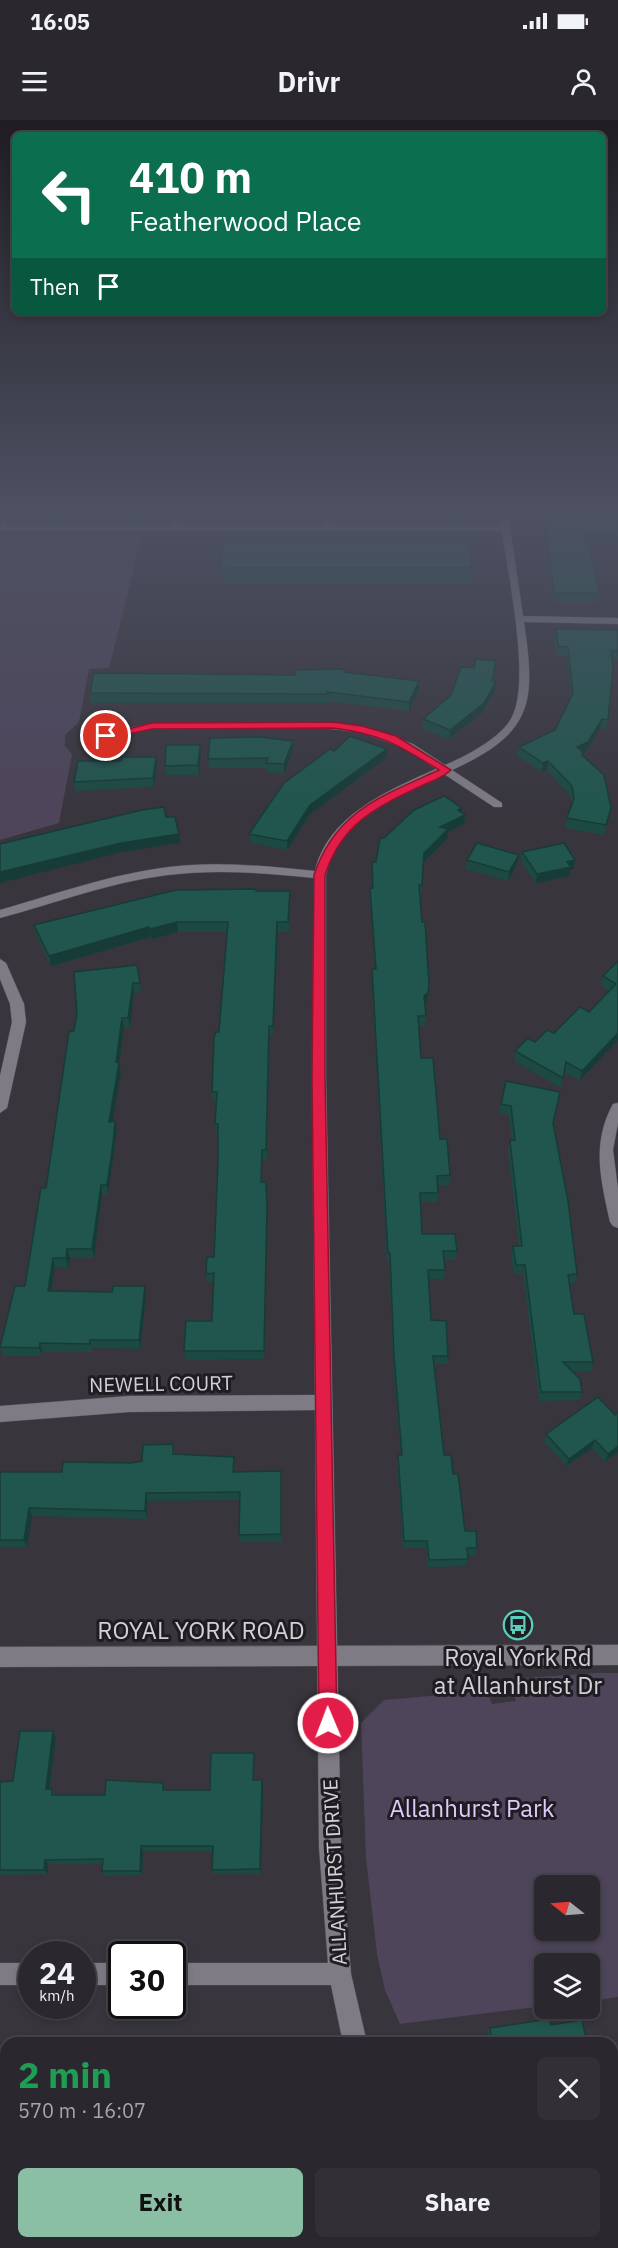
<!DOCTYPE html>
<html lang="en">
<head>
<meta charset="utf-8">
<style>
	body { margin:0; font-family:"IBM Plex Sans",sans-serif; background:#323036; color:#f1f3f6; height:100vh; display:flex; flex-direction:column; font-size:22px; white-space:nowrap }
	* { box-sizing:border-box; margin:0 }
	p { font-size:20px; color:#a5a6aa }
	.icon { flex:none; width:33px; height:33px; fill:none; stroke:currentColor; stroke-width:2; stroke-linecap:round; stroke-linejoin:round }
	.map { position:relative; flex:1; overflow:hidden }
	.sheet { position:absolute; left:0px; top:1917px; width:618px; height:212px; display:flex; flex-direction:column; background:#2a282e; border-radius:18px 18px 0 0; box-shadow:0 3px 9px #0003,0 0 0 2px #46444a }
	.sheet>* { flex:none }
	.top-card { position:absolute; left:12px; top:12px; width:594px; height:183px; border-radius:9px; box-shadow:0 3px 9px #0003,0 0 0 2px #46444a; background:#0b6e4f; color:#fff; overflow:hidden }
	.needle { width:39px; rotate:287deg }
	.buttons { position:absolute; left:534px; top:1755px; display:grid; gap:12px }
	.buttons a { display:grid; place-items:center; width:66px; height:66px; border-radius:9px; background:#2a282e; box-shadow:0 3px 9px #0003,0 0 0 2px #46444a; font-size:30px }
	.speed { position:absolute; left:18px; top:1821px; display:flex; gap:12px; font-size:30px; font-weight:700; text-align:center }
	.speed>* { display:grid; place-content:center; width:78px; height:78px; border-radius:50%; background:#2a282e; box-shadow:0 3px 9px #0003,0 0 0 2px #46444a; line-height:1 }
	.speed small { font-size:15px; font-weight:400 }
	.speed .limit { border:3px solid #111; border-radius:9px; background:#fff; color:#111 }
	.pin { position:absolute; display:grid; place-items:center; width:51px; height:51px; color:#fff; margin:-26px; border:3px solid #fff; border-radius:50%; box-shadow:0 2px 6px #0007 }
	.me { position:absolute; width:66px; margin:-33px; rotate:359deg; stroke-linejoin:round; filter:drop-shadow(0 0 4px #0008) }
	.turn { display:flex; align-items:center; gap:21px; height:126px; padding:0 18px; font-size:27px }
	.turn .icon { width:78px; height:78px; stroke-width:2.5 }
	.turn b { display:block; font-size:42px; line-height:51px }
	.then { display:flex; align-items:center; height:57px; padding:0 18px; background:#0003; gap:12px; font-size:22px }
	.round { display:grid; place-items:center; flex:none; width:63px; height:63px; border-radius:9px; background:#323036 }
	.head { display:flex; align-items:center; justify-content:space-between; height:102px; padding:0 18px }
	h1 { font-size:36px; font-weight:700; line-height:45px; color:#1e9e55 }
	.primary-button { display:flex; gap:12px; margin-top:auto; padding:12px 18px }
	.primary-button a { flex:1; height:69px; border-radius:9px; background:#8abfa5; color:#111; font-size:24px; font-weight:700; line-height:69px; text-align:center }
	.primary-button a+a { background:#323036; color:#f1f3f6 }
	.status { display:flex; justify-content:space-between; align-items:center; height:42px; padding:0 30px; background:#2a282e; direction:ltr }
	.status svg { height:16px; fill:currentColor }
	header { display:flex; justify-content:space-between; align-items:center; height:78px; padding:0 18px; background:#2a282e; font-size:27px; font-weight:700 }
	.map>svg:first-child { display:block }
</style>
</head>
<body>
<div class="status"><b>16:05</b><svg viewBox="0 0 49 12"><path d="M0 12V9h3v3zM5 12V6h3v6zM10 12V3h3v9zM15 12V0h3v12zM26 1h20v11H26zM47 4h2v5h-2z"/></svg></div>
<header><svg class="icon" aria-label="menu" viewBox="0 0 24 24"><path d="M4 6h16M4 12h16M4 18h16"/></svg>Drivr<svg class="icon" aria-label="person" viewBox="0 0 24 24"><circle cx="12" cy="8" r="4"/><path d="M4 21q1-7 8-7t8 7"/></svg></header>
<div class="map">
<svg width="618" height="2128" viewBox="0 0 618 2128">
	<rect width="100%" height="100%" fill="#38353d"/>
	<!-- green -->
	<g fill="#4e455b" fill-rule="evenodd">
		<path d="M142,416L109,548L89,549L79,602L65,615V626L72,634L59,703L0,720V417Z"/>
		<path d="M596,1553H618V1877L590,1881V1844H544V1886L400,1904L385,1870L377,1834L366,1738L361,1603L384,1580L487,1571L492,1584L516,1581L512,1568L526,1565L525,1558ZM544,1766H590V1810H544Z"/>
	</g>
	<g fill="none" stroke-linecap="round" stroke-linejoin="round">
		<!-- street casing -->
		<g stroke="#555259" stroke-width="1">
			<g id="street">
				<path d="M1,392H9L5,405H173L176,392H184L182,405H326V392H334V405H501L500,392H508L523,496L618,498V504L524,502C536,584 533,613 452,650L502,683V687H494L444,654C396,675 338,699 326,755V957L341,1727L351,1854L367,1923H343L331,1865H172V1843H328L319,1727L315,1290L129,1292L0,1302V1286L129,1276L315,1275L312,957L314,758C266,753 216,749 168,755C110,762 56,783 0,798V790C56,774 111,754 169,747C217,741 266,746 315,751C328,695 389,670 436,649L405,628L360,612L322,608L152,609L106,619L101,616L102,614L152,603L322,602L366,607L413,624L445,645C466,636 501,618 512,597C531,560 508,455 502,411H0Z"/>
				<path d="M0,839L6,843L24,884L26,902L7,988L0,993V956L12,902L10,884L0,859Z"/>
				<path d="M618,983V1003L613,1030L618,1069V1108L613,1106L610,1102C601,1060 591,1024 613,984Z"/>
				<rect x="0" y="1843" width="32" height="22"/>
				<rect x="82" y="1843" width="40" height="22"/>
				<path d="M394,2122H419L420,2128H396Z"/>
			</g>
		</g>
		<!-- secondary casing -->
		<g stroke="#555259" stroke-width="1">
			<path id="secondary" d="M618,1525V1545L0,1547V1527Z"/>
		</g>
		<!-- street -->
		<use href="#street" fill="#7f7b85" fill-rule="evenodd"/>
		<!-- secondary -->
		<use href="#secondary" fill="#7f7b85" fill-rule="evenodd"/>
	</g>
	<!-- wall -->
	<g fill="#1c4a43">
		<path d="M42,392H73L72,396H43Z"/>
		<rect x="118" y="392" width="34" height="3"/>
		<path d="M218,392H247V393H219Z"/>
		<rect x="282" y="392" width="23" height="1"/>
		<path d="M366,392H402V395L366,394Z"/>
		<path d="M441,392H477L476,396H441Z"/>
		<path d="M540,392H582L583,395L618,392V424L616,422H589L599,473L598,482H553L545,413Z"/>
		<path d="M472,447L471,464H221V448Z"/>
		<path d="M556,509L618,510V540H612L608,600L606,609L600,608L586,631L583,633L582,635L611,688L604,715L565,708L567,698L572,684L570,675L547,650L542,652L517,636L519,627L555,610L571,577L567,536H557L554,518Z"/>
		<path d="M495,551L493,561H496L495,571L483,592L449,619L423,609V599Z"/>
		<path d="M344,552L419,561V570L409,591L327,581V583H91L90,573L295,555Z"/>
		<path d="M293,621V630L284,654L267,652L266,648H209L208,639Z"/>
		<path d="M387,629L386,638L310,694L287,730L250,723L249,714L334,631Z"/>
		<path d="M201,635L199,655H166L165,646Z"/>
		<path d="M157,646L154,667L75,671L74,662Z"/>
		<path d="M461,692L465,695L464,704L448,712L447,719L423,743L421,775H420L427,882L425,884L426,896L425,906H419L421,938L440,1019L450,1055L449,1065H437L438,1073L437,1082H420L422,1114L457,1131L455,1140H444L445,1150L444,1159H428L431,1200L448,1236L447,1244H434L444,1335L453,1354L465,1411L477,1428L475,1435H467L468,1439L466,1446L428,1447L426,1428H403L397,1343L398,1335H401L393,1245L389,1142H387L372,858V849H375L370,778V768H372V742H376L384,718Z"/>
		<path d="M522,732L575,740L573,750H570L569,756L536,763L521,742Z"/>
		<path d="M519,735L517,744L508,761L466,749L467,740Z"/>
		<path d="M256,771H290L289,812H278L273,916H269L267,1040H262L261,1062L267,1095L264,1239L185,1240L184,1231L212,1201L214,1162H207L206,1154L214,1137L218,1043V1014H216L215,1004L217,981H213L212,972L219,912L227,812H178L152,819L151,817L51,846L36,815L34,805Z"/>
		<path d="M618,841V920L580,960L564,952L561,968L514,941L515,931L554,913L589,892L609,871L601,865L603,856Z"/>
		<path d="M137,845L141,872L134,873L130,908H124L119,943L121,952L112,1002L117,1011L114,1033L108,1074H102L94,1138H70L68,1147H55L52,1171L146,1175L140,1229L92,1228V1232H42V1236H3L0,1227L25,1166L46,1068L74,911Z"/>
		<path d="M506,961L553,1003L577,1154L575,1163H569L574,1194L593,1242L591,1251H572L582,1272L579,1280L539,1281L523,1154H514L511,1135L513,1126H519L508,1030L510,1021H512L509,995L499,993Z"/>
		<path d="M618,1292V1332L605,1342L592,1328L566,1346L544,1322L546,1314L615,1295Z"/>
		<path d="M175,1332V1334L235,1345L234,1352L281,1351V1422H240V1380L147,1381V1399L32,1396L27,1427H0V1352H62L131,1343L142,1341Z"/>
		<path d="M56,1617L50,1669L56,1675H105L165,1668V1670H210L254,1638V1660L263,1665L261,1754H213L212,1750L213,1731H143L142,1755L104,1756L102,1751V1744H48V1754L0,1755V1662L13,1661Z"/>
		<path d="M551,1905L587,1923H489L487,1911L490,1908Z"/>
		<path d="M552,2122H598L599,2128H553Z"/>
	</g>
	<!-- shaded-wall -->
	<g fill="#173c37">
		<path d="M419,561V570L409,591V582Z"/>
		<path d="M496,561L495,571L483,592L449,619L450,610Z"/>
		<path d="M602,599L600,608L586,631L583,633L581,642L577,627Z"/>
		<path d="M293,621V630L284,654V644Z"/>
		<path d="M200,625L201,635L199,655L198,645Z"/>
		<path d="M387,629L386,638L310,694L287,730V721L310,685Z"/>
		<path d="M156,637L157,646L154,667L153,658Z"/>
		<path d="M548,641L547,650L542,652L543,643Z"/>
		<path d="M462,688L461,697L465,695L464,704L448,712L447,719L423,743L424,733L440,707L458,690Z"/>
		<path d="M179,714L180,723L122,732L0,763V752L121,723Z"/>
		<path d="M519,735L517,744L508,761L509,752Z"/>
		<path d="M575,740L573,750H570L569,756L536,763L537,754L567,742Z"/>
		<path d="M177,802L178,812L152,819L150,809Z"/>
		<path d="M277,802L278,812L273,916V906Z"/>
		<path d="M149,807L151,817L51,846L49,836Z"/>
		<path d="M133,863L134,873L130,908L128,898Z"/>
		<path d="M428,873L427,882L423,885L424,876Z"/>
		<path d="M122,898L124,908L119,943L121,952L111,1011L109,1002Z"/>
		<path d="M618,913V920L580,960L582,951Z"/>
		<path d="M115,1001L117,1011L108,1074L107,1065Z"/>
		<path d="M266,1062L267,1095L264,1239V1231Z"/>
		<path d="M101,1065L102,1074L94,1138L92,1129Z"/>
		<path d="M67,1129L70,1138L68,1147L66,1138Z"/>
		<path d="M53,1138L55,1147L50,1180L48,1171Z"/>
		<path d="M145,1166L146,1175L140,1229L139,1220Z"/>
		<path d="M40,1223L42,1232V1236L39,1228Z"/>
		<path d="M595,1320L592,1328L566,1346L569,1339Z"/>
		<path d="M618,1326V1332L605,1342L608,1334Z"/>
		<path d="M146,1373L147,1381V1399L145,1391Z"/>
		<path d="M29,1388L32,1396L27,1427L24,1420Z"/>
		<path d="M53,1611L56,1617L49,1674L46,1669Z"/>
		<path d="M262,1660L263,1665L261,1754L260,1749Z"/>
		<path d="M141,1726L143,1731L142,1755L140,1751Z"/>
		<path d="M45,1740L48,1744V1754L44,1750Z"/>
	</g>
	<!-- building -->
	<g fill="#21564e" stroke="#173c37" stroke-width="1.5">
		<path d="M543,392H582L583,395L591,392H618V414L589,413L587,415L599,473H554L546,404Z"/>
		<path d="M468,421L472,447L221,448L223,422Z"/>
		<path d="M556,509L618,510V531H611L613,547L608,600L602,599L588,622L577,627L583,632L582,635L604,655L611,688L606,705L567,698L574,678L572,666L548,641L543,643L519,627L555,610L573,573L568,527L558,526Z"/>
		<path d="M476,539L496,541L492,561H496L484,583L450,610L423,599L451,575L461,547L474,548Z"/>
		<path d="M344,549V552L419,561L409,582L327,572L328,574L90,573L94,553L295,555L296,550Z"/>
		<path d="M350,616L387,629L310,685L287,721L249,714L284,663L330,629L334,631Z"/>
		<path d="M260,617L293,621L284,644L266,643L268,638L208,639L210,618Z"/>
		<path d="M166,625H200L198,645L165,646Z"/>
		<path d="M122,637H156L153,658L74,662L78,641H121Z"/>
		<path d="M444,676L462,688L458,690L465,695L440,707L448,709L424,733L422,765H419L422,802H425L429,865L428,873L424,876L426,896H418L421,938H433L440,1019H447L450,1055L437,1056L438,1073H420L422,1114H455L457,1131H443L445,1150H428L431,1200L446,1201L448,1236H433L444,1335H451L453,1354H458L465,1411H476L477,1428H467L468,1439L429,1440L427,1421H404L398,1335H402L394,1236L390,1133H388L372,849H376L370,768H373L372,742H376L380,718H384L414,690Z"/>
		<path d="M164,687L166,697H175L179,714L121,723L0,752V724L142,690Z"/>
		<path d="M477,723L519,735L509,752L467,740Z"/>
		<path d="M564,723L575,740L567,742L571,747L537,754L522,732Z"/>
		<path d="M256,769V771H290L288,802H277L273,906H269L266,1030H262L261,1062H266L267,1086L264,1231H184L186,1201H212L214,1153L206,1154L207,1137H214L218,1043V1004H215L217,972H212L214,917L216,912H219L228,802H177L150,809L149,807L49,836L34,805L176,770Z"/>
		<path d="M618,841V913L582,951L566,942L563,958L515,931L528,918L535,922L547,910L554,913L580,887L589,892L616,864L603,856Z"/>
		<path d="M137,845L140,863H133L128,898H122L116,942L119,943L109,1002L115,1001L113,1024L107,1065H101L92,1129H67L66,1138H53L48,1171L112,1172L113,1166H145L139,1220H90V1224L40,1223L39,1228L0,1227L15,1166H25L41,1068H46L69,912L74,911L77,893L74,852Z"/>
		<path d="M506,961L560,972L553,1003L568,1081L577,1154L568,1155L574,1194H584L593,1242H563L580,1259L582,1272H541L525,1145H516L513,1126H522L510,1021L515,1020L511,986L501,984Z"/>
		<path d="M598,1277L615,1295L618,1292V1326L608,1334L595,1320L569,1339L546,1314Z"/>
		<path d="M173,1324V1334L234,1337L233,1352L281,1351V1414L239,1415L240,1372L146,1373L145,1391L29,1388L24,1420H0V1352H62L63,1342L131,1343L142,1341L143,1325Z"/>
		<path d="M20,1611H53L46,1669H52V1675H105L106,1660L163,1663V1670H210L211,1633H254L253,1660H262L260,1749L212,1750L213,1726H141L140,1751H102L103,1739L45,1740L44,1750H0V1662L13,1661Z"/>
		<path d="M550,1899L551,1905L582,1900L587,1923H492L490,1908Z"/>
		<path d="M1,1952H6V2028H0Z"/>
		<path d="M556,2122H598L599,2128H557Z"/>
	</g>
	<!-- sky -->
	<linearGradient id="sky" x2="0" y2="1"><stop stop-color="#1f1d22"/><stop offset="0.57" stop-color="#4d5162"/><stop offset="1" stop-color="#4d5162" stop-opacity="0"/></linearGradient>
	<rect width="618" height="689" fill="url(#sky)"/>
	<!-- route -->
	<path fill="#e11d48" stroke="#92132f" stroke-width="1.5" d="M333,602L362,606L396,616L451,650C443,658 429,662 419,667C374,688 341,705 325,755V957L337,1603L335,1609L328,1612L322,1609L319,1603L312,957L314,755C335,691 382,676 439,650C398,625 382,614 333,608L152,609L106,619L101,616L152,603Z"/>
	<!-- icons -->
	<defs>
		<g id="bus-ring" transform="scale(1.5)"><circle r="9.5" fill="#1f1d21" stroke="#5acebd" stroke-width="1.5"/><path d="M-5-6H5V4H4V6H2V4H-2V6H-4V4H-5ZM-3.5-4V0h7V-4ZM-3.5 1.2v1.5H-2V1.2ZM2 1.2v1.5H3.5V1.2Z" fill="#5acebd"/></g>
	</defs>
	<g fill-rule="evenodd">
		<use href="#bus-ring" x="518" y="1505"/>
	</g>
	<g text-anchor="middle" stroke-width="6" stroke-linejoin="round" paint-order="stroke">
		<!-- street labels -->
		<g font-size="20" fill="#d2d0d5" stroke="#1f1d21">
			<text transform="translate(161 1264) rotate(-1)" y="7">NEWELL COURT</text>
			<text transform="translate(335 1752) rotate(-93)" y="7">ALLANHURST DRIVE</text>
		</g>
		<!-- near-street labels -->
		<g font-size="24" fill="#d2d0d5" stroke="#1f1d21">
			<text x="201" y="1519">ROYAL YORK ROAD</text>
		</g>
		<!-- near-poi labels -->
		<g font-size="24" fill="#d2d0d5" stroke="#1f1d21">
			<text x="518" y="1546">Royal York Rd<tspan x="518" dy="28">at Allanhurst Dr</tspan></text>
		</g>
		<!-- near-park labels -->
		<g font-size="24" fill="#decafb" stroke="#1f1d21">
			<text x="472" y="1697">Allanhurst Park</text>
		</g>
	</g>
</svg>
<div class="buttons">
<a><svg class="needle" viewBox="-14 -14 28 28"><path d="M0-13l5 13h-10z" fill="#e53935"/><path d="M0 13l5-13h-10z" fill="#a5a6aa"/></svg></a>
<a><svg class="icon" aria-label="layers" viewBox="0 0 24 24"><path d="M12 4l9 5-9 5-9-5zM3 14l9 5 9-5"/></svg></a>
</div>
<div class="speed"><div>24<small>km/h</small></div><div class="limit">30</div></div>
<div class="pin" style="left:106px;top:616px;background:#d93025"><svg class="icon" aria-label="arrive" viewBox="0 0 24 24"><path d="M6 21V4h12l-3 4 3 4H6"/></svg></div>
<svg class="me" style="left:328px;top:1603px" viewBox="-20 -20 40 40"><circle r="17" fill="#e11d48" stroke="#fff" stroke-width="3"/><path d="M0-11L8 9 0 5-8 9z" fill="#fff"/></svg>
<div class="top-card">
<div class="turn"><svg class="icon" aria-label="left" viewBox="0 0 24 24"><path d="M17 20v-9H6M10 6l-5 5 5 5"/></svg><div><b>410 m</b>Featherwood Place</div></div>
<div class="then">Then<svg class="icon" aria-label="arrive" viewBox="0 0 24 24"><path d="M6 21V4h12l-3 4 3 4H6"/></svg></div>
</div>
<section class="sheet">
<div class="head"><div><h1>2 min</h1><p>570 m · 16:07</p></div><a class="round"><svg class="icon" aria-label="close" viewBox="0 0 24 24"><path d="M6 6l12 12M18 6L6 18"/></svg></a></div>
<div class="primary-button"><a>Exit</a><a>Share</a></div>
</section>
</div>
</body>
</html>
